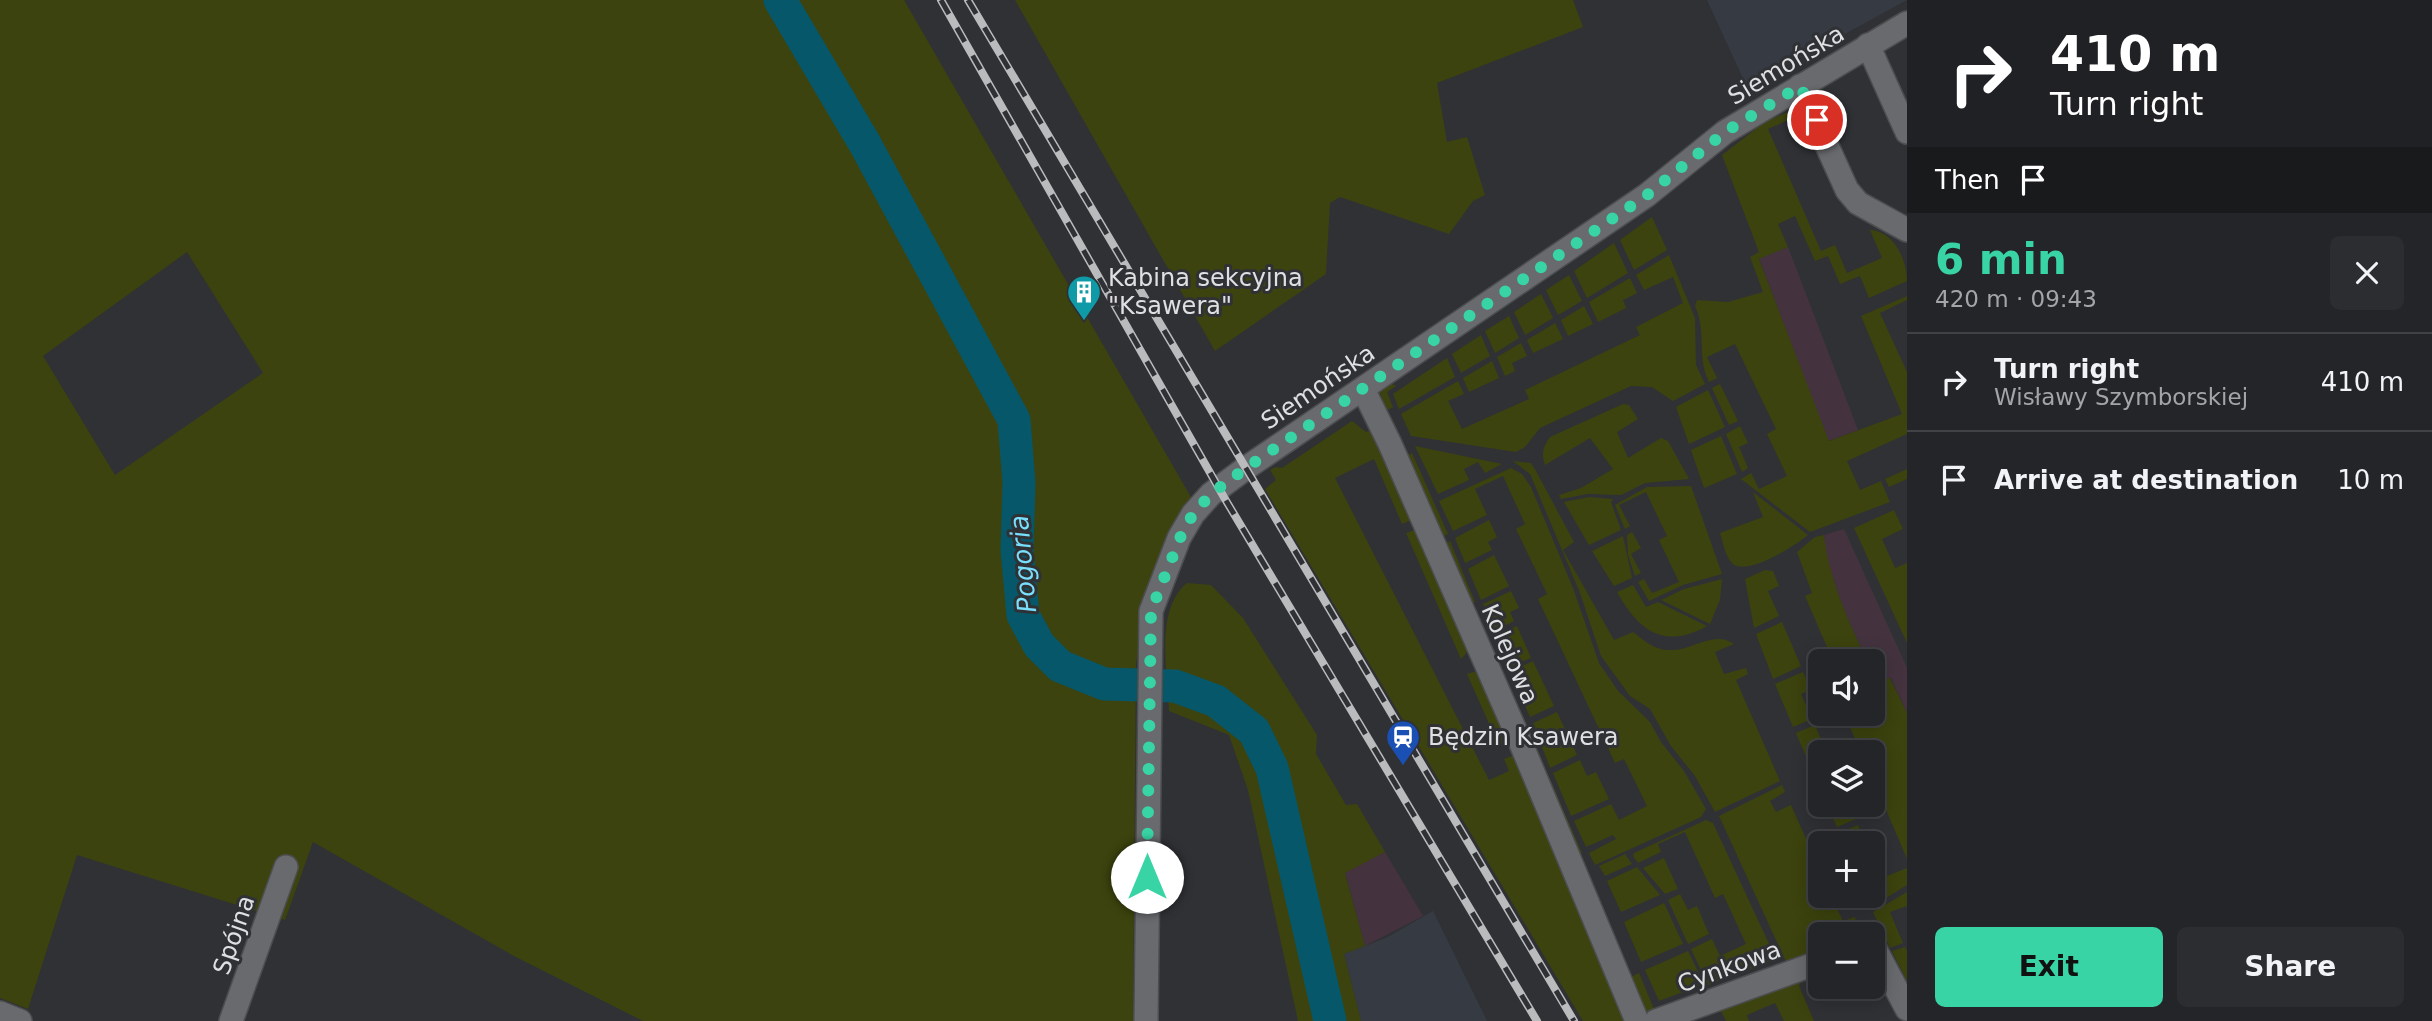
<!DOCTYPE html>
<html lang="en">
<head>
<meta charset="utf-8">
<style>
	body { margin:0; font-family:"DejaVu Sans",sans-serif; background:#2c2d30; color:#f1f3f6; height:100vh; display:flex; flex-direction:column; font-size:26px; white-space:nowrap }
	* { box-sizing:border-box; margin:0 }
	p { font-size:23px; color:#a3a5a8 }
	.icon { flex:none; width:38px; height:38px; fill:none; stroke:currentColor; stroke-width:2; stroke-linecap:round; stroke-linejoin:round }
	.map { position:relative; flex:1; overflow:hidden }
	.panel { display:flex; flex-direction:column; background:#242528; width:525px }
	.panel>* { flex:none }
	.guide { background:#202124; color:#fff; overflow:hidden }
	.tools { position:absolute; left:1808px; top:649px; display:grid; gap:14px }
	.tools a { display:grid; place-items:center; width:77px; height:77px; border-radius:10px; background:#242528; box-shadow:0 4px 18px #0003,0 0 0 2px #414245; font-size:35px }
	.pin { position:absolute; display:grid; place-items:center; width:60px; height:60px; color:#fff; margin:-30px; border:4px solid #fff; border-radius:50%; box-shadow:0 2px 7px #0007 }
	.me { position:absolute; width:77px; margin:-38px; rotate:0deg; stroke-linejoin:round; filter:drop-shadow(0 0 5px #0008) }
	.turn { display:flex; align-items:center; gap:24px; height:147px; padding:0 28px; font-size:32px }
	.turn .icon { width:91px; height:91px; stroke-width:2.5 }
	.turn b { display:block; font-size:49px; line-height:60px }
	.then { display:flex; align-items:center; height:66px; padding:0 28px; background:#0003; gap:14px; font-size:26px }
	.round { display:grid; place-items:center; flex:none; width:74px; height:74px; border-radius:10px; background:#2c2d30 }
	.overview { display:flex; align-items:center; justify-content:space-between; height:119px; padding:0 28px }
	h1 { font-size:42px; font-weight:700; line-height:52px; color:#39d4a5 }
	.button { display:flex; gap:14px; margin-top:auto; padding:14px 28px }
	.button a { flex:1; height:80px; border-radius:10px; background:#39d4a5; color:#111; font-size:28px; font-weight:700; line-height:80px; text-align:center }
	.button a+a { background:#2c2d30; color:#f1f3f6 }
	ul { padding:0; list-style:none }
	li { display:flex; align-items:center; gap:21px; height:98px; padding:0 28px; border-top:2px solid #414245 }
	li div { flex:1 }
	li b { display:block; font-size:26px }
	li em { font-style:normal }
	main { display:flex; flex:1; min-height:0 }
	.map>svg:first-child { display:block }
</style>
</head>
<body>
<main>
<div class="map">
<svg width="1907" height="1021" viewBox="0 0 1907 1021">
	<rect width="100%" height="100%" fill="#303135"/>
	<!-- built -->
	<g fill="#363b43">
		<path d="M1707,0H1907L1747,87Z"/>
		<path d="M1433,911L1487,1021H1361L1344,954L1386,938Z"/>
	</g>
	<!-- industrial -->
	<g fill="#44333f">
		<path d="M1788,247L1858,430L1828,441L1759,258Z"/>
		<path d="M1844,529L1907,668V713L1891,678L1882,680L1873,672L1872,662L1867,661L1844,610L1826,558L1824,535Z"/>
		<path d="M1385,852L1423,916L1365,946L1345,872Z"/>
	</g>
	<!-- green -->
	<g fill="#3c430e" fill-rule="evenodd">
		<path d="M0,0H904L1192,499L1146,610L1136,664L1133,1021H643L512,955L313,842L285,920L77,855L28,1009L0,998ZM187,252L263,373L115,475L43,356Z"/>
		<path d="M1015,0H1573L1583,27L1437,83L1447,142L1467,137L1485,195L1473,201L1449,234L1340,197L1330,203L1326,274L1215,351Z"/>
		<path d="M1795,109L1799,110L1808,131L1803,133L1795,117L1768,129L1821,251L1835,245L1847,273L1882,258L1870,230C1894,231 1907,260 1907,281L1869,298L1860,276L1840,284L1828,256L1815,261L1795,216L1778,224L1788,247L1759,259L1829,441L1902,414L1861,316L1907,296V300L1880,313L1907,372V434L1847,461L1860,490L1881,481L1890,502L1810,532L1741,479L1751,473L1759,489L1787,476L1767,434L1776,429L1735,344L1707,357L1717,378L1709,382C1696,355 1707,332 1695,306L1697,300L1728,302L1763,292L1750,257L1759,252L1722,155L1765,122Z"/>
		<path d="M1652,217L1667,250L1634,270L1620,240Z"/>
		<path d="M1614,243L1628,273L1587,298L1574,271Z"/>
		<path d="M1669,255L1695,318L1696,365L1705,384L1673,401L1652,387L1631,386L1540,428L1525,447L1516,452L1411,436L1401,414L1458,381L1464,394L1448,401L1462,429L1529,399L1525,390L1640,335L1636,327L1683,303L1673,277L1644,290L1636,275Z"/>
		<path d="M1569,275L1582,301L1558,315L1546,290Z"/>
		<path d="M1630,278L1637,293L1623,300L1626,308L1598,322L1589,302Z"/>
		<path d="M1541,294L1553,318L1525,335L1514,312Z"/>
		<path d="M1584,306L1593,324L1568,336L1561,320Z"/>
		<path d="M1509,316L1519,338L1495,353L1485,331Z"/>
		<path d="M1555,323L1563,339L1533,353L1527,340Z"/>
		<path d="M1481,335L1490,356L1461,373L1452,354Z"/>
		<path d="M1521,343L1527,356L1512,363L1515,371L1505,376L1497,357Z"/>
		<path d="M1447,358L1455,377L1399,409L1393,394Z"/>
		<path d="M1492,361L1499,378L1469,392L1463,378Z"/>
		<path d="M1389,382L1396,386L1387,392L1393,407L1386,411L1380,392Z"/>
		<path d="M1720,384L1738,421L1729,425L1712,388Z"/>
		<path d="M1708,390L1725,427L1689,444L1676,407Z"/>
		<path d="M1623,404L1629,405L1638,419L1617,432L1628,458L1661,438L1668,441L1689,479L1645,483L1621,495L1588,494L1561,499L1559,495L1581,488L1613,469L1590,438L1545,465C1541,453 1543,447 1550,437Z"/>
		<path d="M1352,421L1366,432L1375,429L1414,519L1402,524L1374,459L1335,478L1489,780L1509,771L1504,759L1514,755L1627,1021H1583L1265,489L1276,480L1270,470L1275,467L1282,468Z"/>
		<path d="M1740,426L1748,443L1739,447L1748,468L1742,472L1726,434Z"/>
		<path d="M1721,436L1737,474L1704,488L1691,450Z"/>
		<path d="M1415,446L1502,464L1485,473L1478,462L1464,469L1469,480L1438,494Z"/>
		<path d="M1412,453L1448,534L1441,537L1407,456Z"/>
		<path d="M1513,461L1531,463L1536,471L1574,542L1563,550L1614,640L1633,632C1644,640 1654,650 1668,650C1691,652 1714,629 1734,644L1715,652L1724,674L1746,668L1748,674L1736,680L1780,781L1715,812L1695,776L1671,746L1650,709L1630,696L1601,656L1580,593L1536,488L1530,474Z"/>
		<path d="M1511,468L1522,474L1531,487L1573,588L1599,663L1618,691L1650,722L1661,742L1684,771L1706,809L1701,817L1595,865L1589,853L1616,839L1613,835L1586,847L1574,821L1611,804L1619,820L1647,806L1624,759L1615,763L1538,599L1547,594L1516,529L1525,524L1503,476L1475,489L1487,515L1453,531L1439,501Z"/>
		<path d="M1907,469V479L1889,487L1885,479Z"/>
		<path d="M1691,486L1722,574L1683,585L1649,601L1638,582L1644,579L1652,593L1679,582L1659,540L1667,536L1646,492L1619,505L1630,526L1625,529L1615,505L1647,487Z"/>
		<path d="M1753,492L1808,535C1795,546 1747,576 1733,564C1725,557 1723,542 1720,533L1763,517Z"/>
		<path d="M1589,497L1613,499L1611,502L1621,530L1589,545L1564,502Z"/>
		<path d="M1894,510L1903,529L1882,539L1895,568L1907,563V643L1854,528Z"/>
		<path d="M1489,520L1497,537L1488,542L1492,550L1465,563L1455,538Z"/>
		<path d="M1417,529L1469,650L1461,659L1406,533Z"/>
		<path d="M1632,532L1641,548L1631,554L1641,573L1635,576L1628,555L1627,535Z"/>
		<path d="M1824,535C1829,580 1849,621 1867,661H1833L1805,596L1812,593L1797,552L1815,537Z"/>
		<path d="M1623,536L1632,578L1614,586L1592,551Z"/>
		<path d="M1450,541L1475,602L1469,604L1443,544Z"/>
		<path d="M1494,555L1509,586L1481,600L1468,569Z"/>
		<path d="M1765,570L1773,571L1779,586L1768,591L1779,616L1754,628L1745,579Z"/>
		<path d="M1722,579L1720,600L1710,624L1661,600L1684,589Z"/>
		<path d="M1187,583L1211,585L1243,618L1317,735L1316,754L1346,805L1357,804L1385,852L1345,873L1365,946L1344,954L1361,1021H1298L1248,790L1229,735L1169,711C1168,673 1154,610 1187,583Z"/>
		<path d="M1633,585L1646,607L1658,602L1707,626C1664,650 1639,631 1617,592Z"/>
		<path d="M1511,591L1519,608L1510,612L1514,621L1494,631L1483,604Z"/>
		<path d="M1782,622L1801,666L1773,679L1756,634Z"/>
		<path d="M1517,626L1531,658L1509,667L1495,635Z"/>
		<path d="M1533,661L1554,706L1530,717L1510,672Z"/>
		<path d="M1473,672L1479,673L1507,739L1499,746L1467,674Z"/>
		<path d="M1803,672L1811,690L1801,694L1812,719L1793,727L1775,684Z"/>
		<path d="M1873,672L1882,680L1890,678L1907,713V859L1873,779L1872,752H1861L1844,714H1872Z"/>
		<path d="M1557,712L1577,755L1550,768L1533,723Z"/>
		<path d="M1815,725L1826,751L1807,759L1796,733Z"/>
		<path d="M1527,726L1582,853H1577L1521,729Z"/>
		<path d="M1580,760L1587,776L1596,772L1609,799L1571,816L1553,773Z"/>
		<path d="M1782,785L1785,792L1770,801L1776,812L1791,805L1820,870V896H1831L1843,921L1855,917L1860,934H1820V952L1787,964L1719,816Z"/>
		<path d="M1827,805H1850L1856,819L1837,827Z"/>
		<path d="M1706,820L1713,823L1776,959L1708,985L1691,949L1712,939L1720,956L1746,944L1723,894L1715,898L1685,832L1658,844L1661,852L1638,863L1633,856L1634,853Z"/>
		<path d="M1858,825L1866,843H1844L1839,833Z"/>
		<path d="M1625,854L1632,864L1605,876L1599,866Z"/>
		<path d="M1664,858L1678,889L1665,894L1643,868Z"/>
		<path d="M1873,861L1882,878L1907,868V885L1870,908L1865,896H1872Z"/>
		<path d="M1637,867L1660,895L1621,912L1607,881Z"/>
		<path d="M1907,892V906L1890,912L1903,943L1890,948L1873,912Z"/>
		<path d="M1680,894L1688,910L1697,906L1709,934L1688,944L1668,900Z"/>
		<path d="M1664,903L1683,944L1641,962L1624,922Z"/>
		<path d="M1905,947L1907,951V981L1892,951Z"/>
		<path d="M1688,951L1704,984L1659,1001L1645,970Z"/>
		<path d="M1639,973L1656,1014L1643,1011L1627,979Z"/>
		<path d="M1803,975L1799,986L1814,1021H1784L1775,1003L1747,1015L1749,1021H1726L1719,1007Z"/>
	</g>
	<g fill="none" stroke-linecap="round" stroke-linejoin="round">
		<!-- river -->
		<path stroke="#07576a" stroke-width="33" d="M780,0L865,144L1014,420L1019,483L1017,550L1023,615L1039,645L1060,666L1104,684L1175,686L1216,701L1254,731L1272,768L1330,1021"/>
		<!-- minor casing -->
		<g stroke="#4c4d4f" stroke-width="26">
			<g id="minor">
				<path d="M1868,45L1907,132"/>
				<path d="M1800,86L1847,190L1858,203L1907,230"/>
				<path d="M1363,389L1390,444L1522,746L1637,1021"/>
				<path d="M1872,943L1907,1009"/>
				<path d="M0,1013L20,1021"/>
				<path d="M231,1021L286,867"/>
				<path d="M1146,1021L1151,611L1179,538L1193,514L1211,494L1246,468L1647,195L1725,132L1907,23"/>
				<path d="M1656,1021L1820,962"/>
			</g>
		</g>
		<!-- minor -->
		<use href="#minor" stroke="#686a6e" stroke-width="23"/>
		<!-- rail casing -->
		<g stroke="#babbbd" stroke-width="8">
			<g id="rail">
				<path d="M941,0L1225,499L1537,1021"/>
				<path d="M968,0L1574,1021"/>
			</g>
		</g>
		<!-- rail -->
		<use href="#rail" stroke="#303135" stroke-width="5" stroke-dasharray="16" stroke-linecap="butt"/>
	</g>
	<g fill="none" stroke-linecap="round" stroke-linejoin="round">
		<!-- route -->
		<path stroke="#39d4a5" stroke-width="12" stroke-dasharray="0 21.6" d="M1147,877L1151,611L1180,538L1193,514L1211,494L1246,468L1647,195L1725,132L1800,86L1817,120"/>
	</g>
	<!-- icons -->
	<defs>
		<g id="building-pin" transform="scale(1.75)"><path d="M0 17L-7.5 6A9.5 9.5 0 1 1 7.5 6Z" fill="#0f9aa8" stroke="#303135"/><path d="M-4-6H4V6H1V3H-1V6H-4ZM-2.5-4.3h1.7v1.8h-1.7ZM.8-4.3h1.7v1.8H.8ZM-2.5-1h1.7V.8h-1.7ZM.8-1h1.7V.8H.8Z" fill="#fff"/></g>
		<g id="station-pin" transform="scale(1.75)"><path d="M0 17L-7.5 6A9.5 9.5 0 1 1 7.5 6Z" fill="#1a4fb4" stroke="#303135"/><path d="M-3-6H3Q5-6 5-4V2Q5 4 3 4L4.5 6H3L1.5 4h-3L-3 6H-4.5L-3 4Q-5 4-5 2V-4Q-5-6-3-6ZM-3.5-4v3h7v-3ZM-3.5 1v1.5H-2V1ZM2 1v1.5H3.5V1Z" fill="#fff"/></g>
	</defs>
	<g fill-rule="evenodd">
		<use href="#building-pin" x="1084" y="292"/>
		<use href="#station-pin" x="1403" y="737"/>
	</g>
	<g text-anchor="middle" stroke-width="6" stroke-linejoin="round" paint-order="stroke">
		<!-- street labels -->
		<g font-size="24" fill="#dfe0e2" stroke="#303135">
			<text transform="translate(1786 65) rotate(-31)" y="8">Siemońska</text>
			<text transform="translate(1318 387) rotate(-34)" y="8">Siemońska</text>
			<text transform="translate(1510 654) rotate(66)" y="8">Kolejowa</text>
			<text transform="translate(234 935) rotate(-71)" y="8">Spójna</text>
			<text transform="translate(1729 967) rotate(-20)" y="8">Cynkowa</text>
		</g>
		<!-- poi labels -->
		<g font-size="24" fill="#dfe0e2" stroke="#303135" text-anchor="start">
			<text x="1108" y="286">Kabina sekcyjna<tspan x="1108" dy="28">"Ksawera"</tspan></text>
			<text x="1428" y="745">Będzin Ksawera</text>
		</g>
		<!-- water labels -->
		<g font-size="26" font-style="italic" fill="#78dffd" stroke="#303135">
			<text transform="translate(1023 564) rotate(-95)" y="9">Pogoria</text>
		</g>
	</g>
</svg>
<div class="tools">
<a><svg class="icon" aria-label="sound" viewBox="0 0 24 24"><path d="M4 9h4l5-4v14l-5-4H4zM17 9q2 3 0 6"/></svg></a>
<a><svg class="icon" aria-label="layers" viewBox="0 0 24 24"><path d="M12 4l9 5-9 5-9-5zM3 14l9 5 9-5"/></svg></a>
<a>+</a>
<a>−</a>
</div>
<div class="pin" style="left:1817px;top:120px;background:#d93025"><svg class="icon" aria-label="arrive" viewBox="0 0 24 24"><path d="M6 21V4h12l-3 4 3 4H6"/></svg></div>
<svg class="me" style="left:1147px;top:877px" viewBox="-20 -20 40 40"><circle r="19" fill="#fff"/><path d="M0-13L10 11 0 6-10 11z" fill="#39d4a5"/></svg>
</div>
<section class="panel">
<div class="guide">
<div class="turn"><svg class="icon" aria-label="right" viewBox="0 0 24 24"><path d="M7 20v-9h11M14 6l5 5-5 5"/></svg><div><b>410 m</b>Turn right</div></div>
<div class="then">Then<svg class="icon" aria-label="arrive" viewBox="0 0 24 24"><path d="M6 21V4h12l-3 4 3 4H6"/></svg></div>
</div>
<div class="overview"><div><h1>6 min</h1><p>420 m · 09:43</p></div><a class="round"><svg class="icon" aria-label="close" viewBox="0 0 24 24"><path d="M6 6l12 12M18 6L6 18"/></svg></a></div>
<ul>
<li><svg class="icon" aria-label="right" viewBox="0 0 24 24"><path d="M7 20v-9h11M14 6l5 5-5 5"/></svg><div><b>Turn right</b><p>Wisławy Szymborskiej</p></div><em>410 m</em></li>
<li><svg class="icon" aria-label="arrive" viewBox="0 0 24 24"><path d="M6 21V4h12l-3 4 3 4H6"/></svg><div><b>Arrive at destination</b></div><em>10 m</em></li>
</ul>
<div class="button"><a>Exit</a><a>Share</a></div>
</section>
</main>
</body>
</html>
